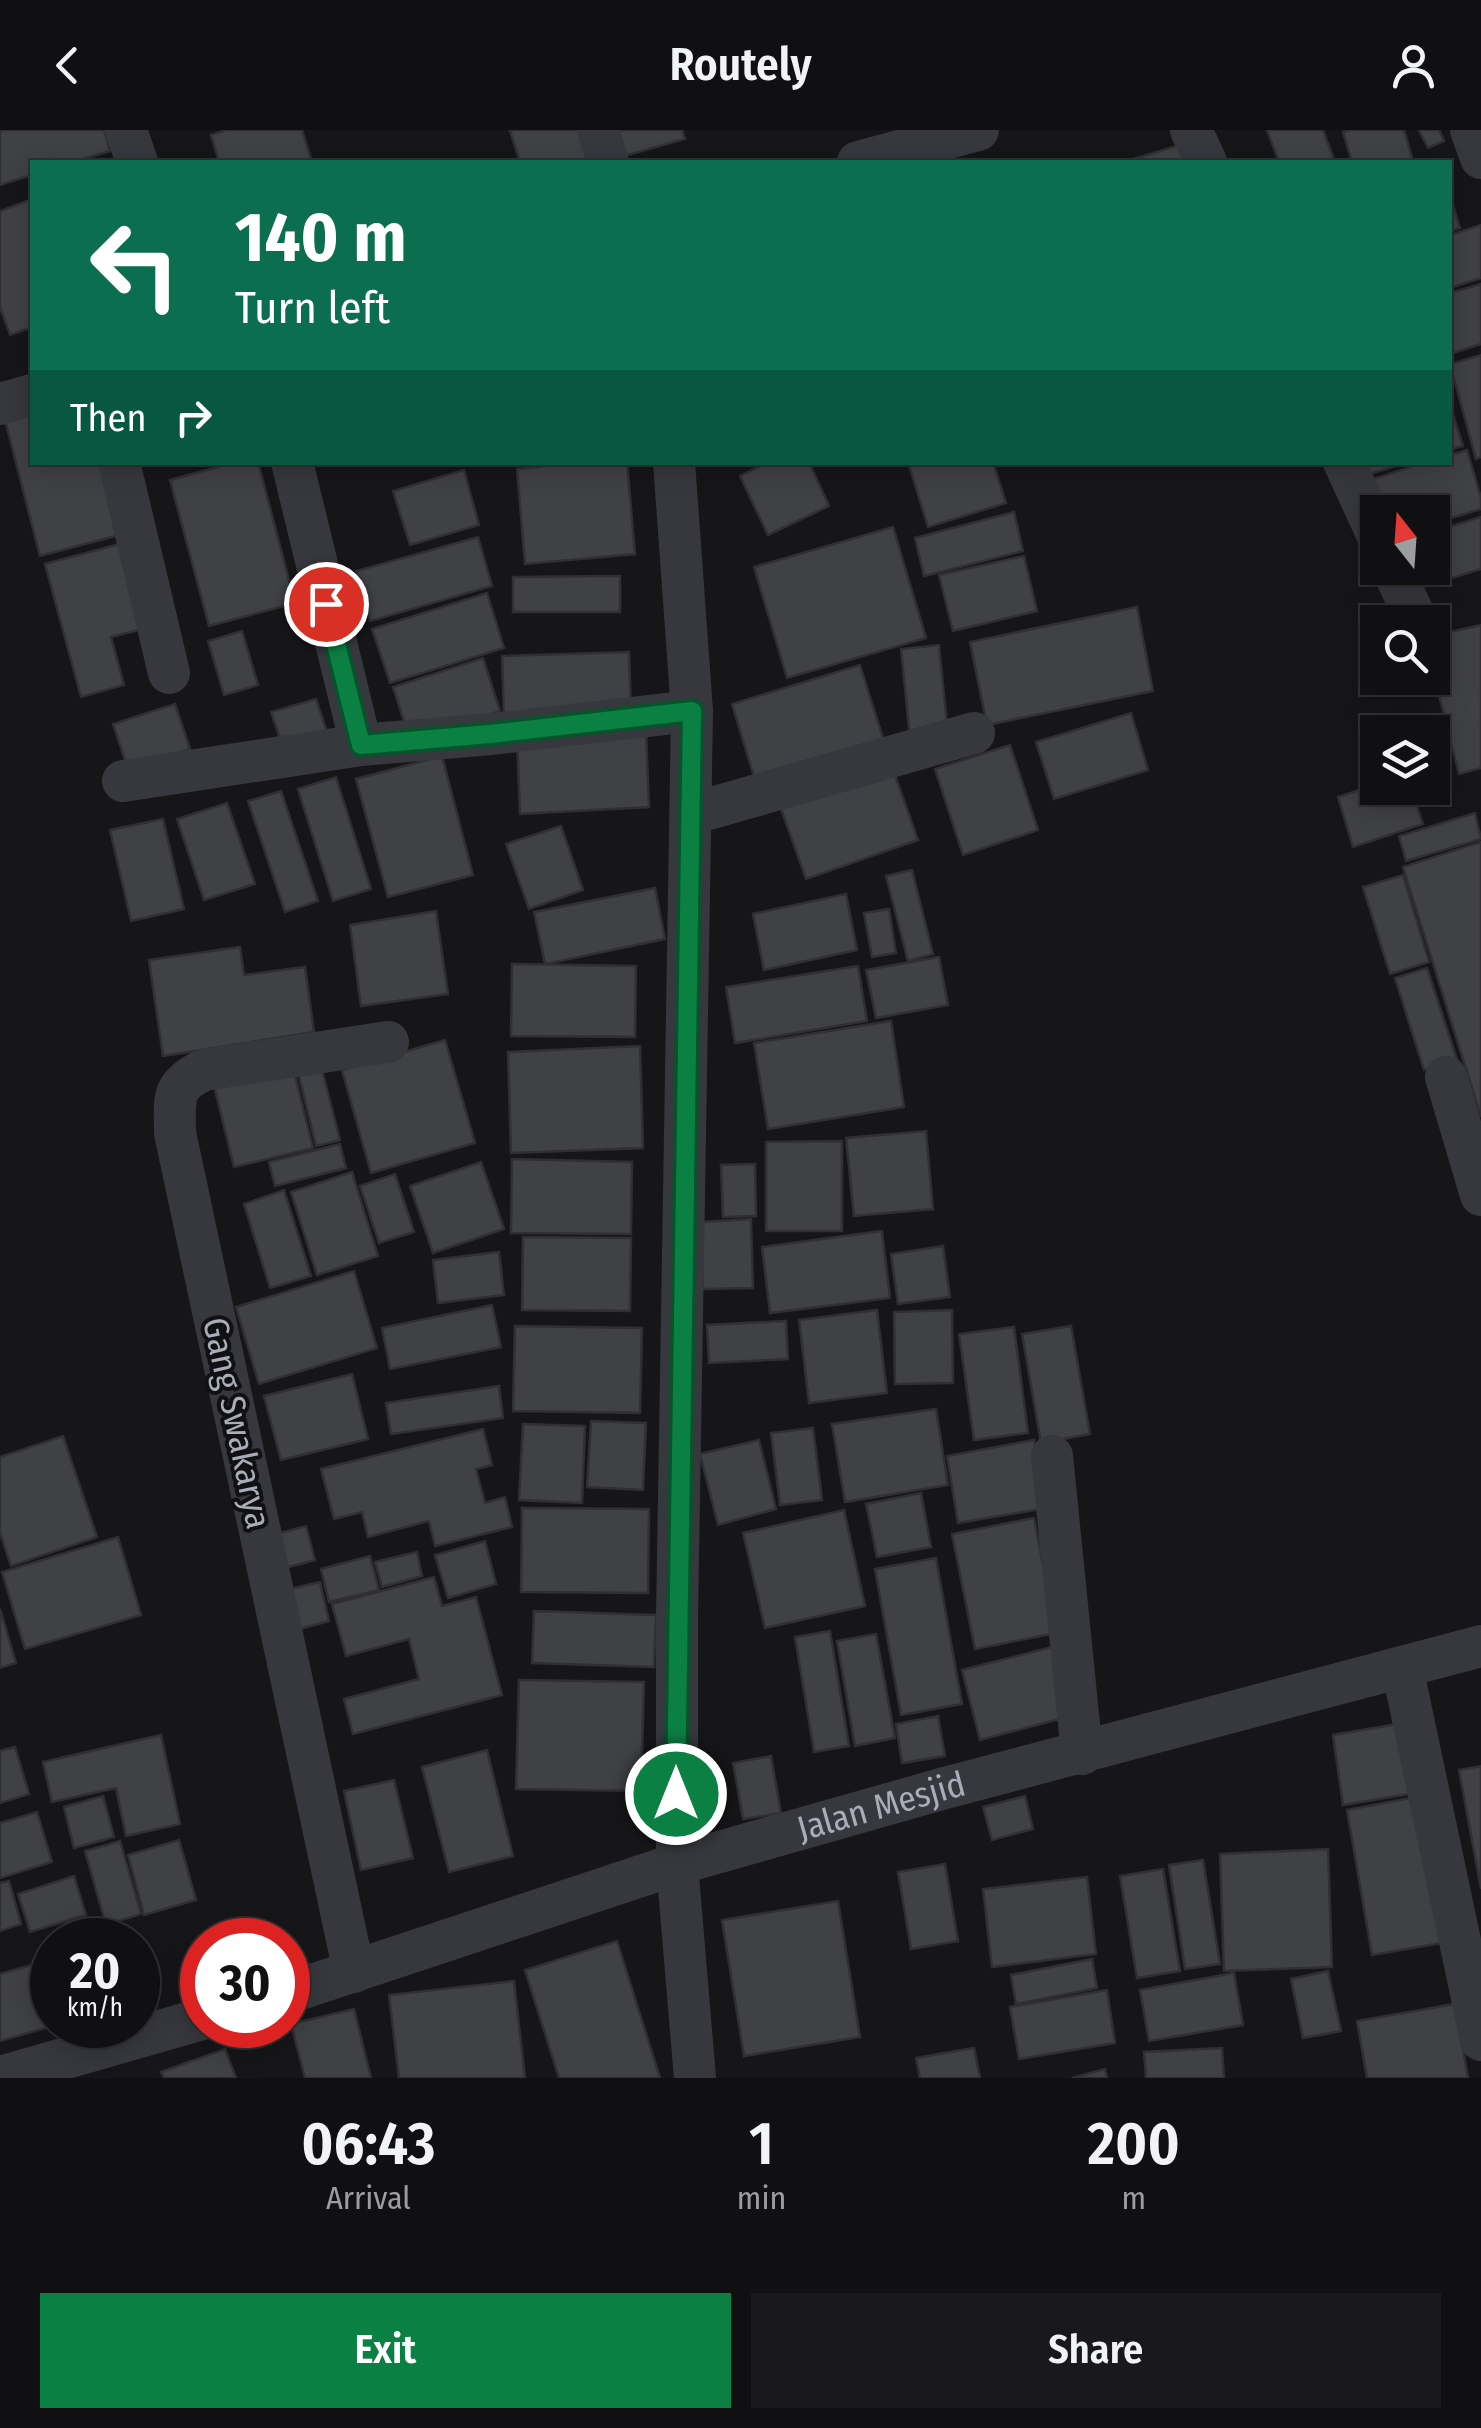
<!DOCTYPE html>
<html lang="en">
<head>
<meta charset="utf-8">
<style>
	body { margin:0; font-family:"Fira Sans Condensed",sans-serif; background:#19191b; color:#f1f3f6; height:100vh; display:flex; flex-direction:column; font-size:38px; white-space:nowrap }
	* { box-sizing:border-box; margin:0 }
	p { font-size:32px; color:#9c9d9f }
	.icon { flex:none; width:55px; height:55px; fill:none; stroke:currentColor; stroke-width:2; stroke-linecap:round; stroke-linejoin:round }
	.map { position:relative; height:1948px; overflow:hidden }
	.drawer { display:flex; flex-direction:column; background:#101012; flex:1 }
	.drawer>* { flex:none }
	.banner { position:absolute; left:30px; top:30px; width:1422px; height:305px; border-radius:0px; box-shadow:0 5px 25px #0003,0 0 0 2px #303032; background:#0b6e4f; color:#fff; overflow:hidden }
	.needle { width:65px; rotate:343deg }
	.buttons { position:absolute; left:1360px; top:365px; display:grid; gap:20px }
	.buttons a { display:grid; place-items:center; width:90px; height:90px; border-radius:0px; background:#101012; box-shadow:0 5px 25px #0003,0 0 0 2px #303032; font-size:50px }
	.speed { position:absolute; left:30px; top:1788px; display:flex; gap:20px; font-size:50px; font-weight:700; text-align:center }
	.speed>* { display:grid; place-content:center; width:130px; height:130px; border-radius:50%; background:#101012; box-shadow:0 5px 25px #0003,0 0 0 2px #303032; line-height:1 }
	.speed small { font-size:25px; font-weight:400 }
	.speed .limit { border:15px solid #d22; background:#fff; color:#111 }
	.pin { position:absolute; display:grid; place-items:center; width:85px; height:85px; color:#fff; margin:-42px; border:5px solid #fff; border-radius:50%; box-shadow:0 2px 10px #0007 }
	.me { position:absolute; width:110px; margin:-55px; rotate:0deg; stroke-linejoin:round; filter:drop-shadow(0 0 8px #0008) }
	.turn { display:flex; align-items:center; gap:35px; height:210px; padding:0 40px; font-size:45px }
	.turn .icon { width:130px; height:130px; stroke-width:2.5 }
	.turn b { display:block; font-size:70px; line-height:85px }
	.then { display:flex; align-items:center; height:95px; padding:0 40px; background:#0003; gap:20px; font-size:38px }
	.eta { display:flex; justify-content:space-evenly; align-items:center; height:170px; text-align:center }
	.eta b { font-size:60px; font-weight:600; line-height:70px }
	.cta { display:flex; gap:20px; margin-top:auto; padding:20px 40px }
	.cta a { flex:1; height:115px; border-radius:0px; background:#0b8043; color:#fff; font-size:40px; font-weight:600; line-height:115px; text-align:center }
	.cta a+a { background:#19191b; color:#f1f3f6 }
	header { display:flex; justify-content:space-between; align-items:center; height:130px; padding:0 40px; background:#101012; font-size:45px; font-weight:600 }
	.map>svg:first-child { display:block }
</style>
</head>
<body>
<header><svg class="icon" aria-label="back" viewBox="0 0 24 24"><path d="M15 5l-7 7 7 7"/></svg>Routely<svg class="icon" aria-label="person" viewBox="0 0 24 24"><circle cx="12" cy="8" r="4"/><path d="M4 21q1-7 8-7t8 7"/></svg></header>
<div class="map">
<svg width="1481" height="1948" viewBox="0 0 1481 1948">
	<rect width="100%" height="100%" fill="#161618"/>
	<!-- building -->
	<g fill="#404145" stroke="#303034" stroke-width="2.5">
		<path d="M4,0H104L110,21L74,32H32V45L0,55V1Z"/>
		<path d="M226,0H302L312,32H219L211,5Z"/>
		<path d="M514,0H586L597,32H520L510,1Z"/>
		<path d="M610,0H682L685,9L617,28Z"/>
		<path d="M1267,0H1323L1335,32H1279Z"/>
		<path d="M1350,0H1404L1413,31L1352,32L1343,2Z"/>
		<path d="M1419,0H1439L1444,11L1428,18Z"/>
		<path d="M1183,14L1188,32H1124Z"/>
		<path d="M1450,66L1460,98L1450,101Z"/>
		<path d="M32,69V197L10,205L0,177V81Z"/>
		<path d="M1481,95V148L1450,158V105Z"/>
		<path d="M1481,154V214L1450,224V163Z"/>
		<path d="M1481,225V327L1476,329L1450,234Z"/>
		<path d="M1450,275L1463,316L1450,320Z"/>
		<path d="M32,282V332H100L119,405L40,426L5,290Z"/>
		<path d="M1467,320L1481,368V379L1432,394V382H1380L1370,350L1426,332H1450V325Z"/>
		<path d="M236,332H258L295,473L209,496L170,350Z"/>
		<path d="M586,332H627L635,424L525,434L517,339Z"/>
		<path d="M768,332H809L829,376L768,405L740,346Z"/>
		<path d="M908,332H993L1006,373L928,397Z"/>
		<path d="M1363,332H1409L1367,345Z"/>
		<path d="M464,340L479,395L410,415L393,361Z"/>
		<path d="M1014,382L1023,421L924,446L915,408Z"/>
		<path d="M1481,387V439L1410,461L1403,438H1432V402Z"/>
		<path d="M893,397L926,508L787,548L754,437Z"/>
		<path d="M478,407L492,456L370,491L356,441Z"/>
		<path d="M127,412L150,497L111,507L124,555L81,567L45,434Z"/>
		<path d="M1024,426L1037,481L953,501L939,445Z"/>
		<path d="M620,446V482H513V447Z"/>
		<path d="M487,463L504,518L390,553L372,499Z"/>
		<path d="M1137,477L1153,561L987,595L970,512Z"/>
		<path d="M1481,495V638L1459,644L1432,538V506Z"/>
		<path d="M242,501L258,555L224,565L208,511Z"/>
		<path d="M939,515L948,605L910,609L901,519Z"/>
		<path d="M629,522L631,582L504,586L502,526Z"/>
		<path d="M483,528L500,581L410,610L393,557Z"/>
		<path d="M860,535L887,621L758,660L732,574Z"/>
		<path d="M316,569L327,602L283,617L271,582Z"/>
		<path d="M175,574L190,619L128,639L113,594Z"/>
		<path d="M1131,583L1148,640L1054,669L1036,612Z"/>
		<path d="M646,601L649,677L520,684L517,607Z"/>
		<path d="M1010,615L1038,700L963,725L935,639Z"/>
		<path d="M442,626L473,745L388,767L356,649Z"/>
		<path d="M892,637L918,710L806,749L780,676Z"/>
		<path d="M336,647L371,759L333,771L298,659Z"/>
		<path d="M1378,654V658H1411L1423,694L1353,717L1338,667Z"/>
		<path d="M281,661L318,771L285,782L248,671Z"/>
		<path d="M227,673L255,754L204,770L177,689Z"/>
		<path d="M1475,683L1481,709L1406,731L1399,706Z"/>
		<path d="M163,689L184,779L131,791L110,700Z"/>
		<path d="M561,696L583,760L529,779L506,714Z"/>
		<path d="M1481,712V987L1403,737Z"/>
		<path d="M912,740L933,824L908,831L886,746Z"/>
		<path d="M1403,745L1429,832L1390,844L1363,757Z"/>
		<path d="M655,758L665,809L545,834L534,782Z"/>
		<path d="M846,764L857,820L764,840L753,784Z"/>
		<path d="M889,779L896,823L872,827L864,783Z"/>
		<path d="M436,781L448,864L361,876L350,795Z"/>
		<path d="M240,817L244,845L305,837L314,902L163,926L149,830Z"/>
		<path d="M939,827L948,875L876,888L866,840Z"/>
		<path d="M512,834L636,836L635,907L511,906Z"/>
		<path d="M858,836L867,891L735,913L726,857Z"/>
		<path d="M1427,838L1457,930L1424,940L1395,848Z"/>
		<path d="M891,891L904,977L768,999L754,913Z"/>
		<path d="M445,910L475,1013L371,1043L342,940Z"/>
		<path d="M640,916L643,1018L511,1023L508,922Z"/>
		<path d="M292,933L313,1018L234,1037L213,952Z"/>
		<path d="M321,936L340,1010L316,1016L298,942Z"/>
		<path d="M926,1001L933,1079L854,1086L846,1008Z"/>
		<path d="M842,1011V1101H766V1012Z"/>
		<path d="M340,1014L346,1038L275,1056L269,1032Z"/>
		<path d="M512,1029L632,1032L631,1104L511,1103Z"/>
		<path d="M481,1032L504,1099L433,1123L410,1056Z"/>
		<path d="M755,1034L756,1086L723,1087L721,1035Z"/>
		<path d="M352,1042L378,1126L317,1145L291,1062Z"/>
		<path d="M395,1044L414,1102L379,1113L360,1056Z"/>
		<path d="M284,1060L311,1146L270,1158L244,1074Z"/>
		<path d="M751,1089L753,1158L703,1159L701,1092Z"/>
		<path d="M882,1101L890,1168L770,1183L762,1117Z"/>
		<path d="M523,1107L631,1108L630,1181L522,1180Z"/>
		<path d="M943,1116L950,1167L898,1174L891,1124Z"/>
		<path d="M499,1122L504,1165L438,1173L433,1130Z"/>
		<path d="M354,1141L377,1218L259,1254L236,1177Z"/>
		<path d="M492,1175L501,1217L390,1239L382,1198Z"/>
		<path d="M877,1180L887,1263L809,1273L799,1190Z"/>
		<path d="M952,1180L953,1253L895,1254L894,1182Z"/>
		<path d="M786,1191L788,1229L709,1233L707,1195Z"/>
		<path d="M515,1196L642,1198L640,1283L513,1281Z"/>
		<path d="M1071,1196L1090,1304L1041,1313L1022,1204Z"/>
		<path d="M1014,1197L1028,1303L974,1310L959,1204Z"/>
		<path d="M352,1244L368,1309L281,1330L264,1266Z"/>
		<path d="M499,1256L503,1288L391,1304L386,1273Z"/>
		<path d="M936,1279L948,1355L845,1372L832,1294Z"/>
		<path d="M591,1291L646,1293L643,1360L587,1357Z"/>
		<path d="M523,1294L585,1296L582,1373L519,1370Z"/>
		<path d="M813,1298L822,1370L780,1375L771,1303Z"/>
		<path d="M483,1299L492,1335L476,1339L485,1373L505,1367L512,1397L435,1416L429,1391L368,1407L362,1382L334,1389L321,1339Z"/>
		<path d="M63,1306L97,1407L11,1436L0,1403V1327Z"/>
		<path d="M759,1310L776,1379L718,1395L700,1324Z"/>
		<path d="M1034,1310L1046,1378L958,1393L947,1326Z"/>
		<path d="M921,1363L931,1417L877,1427L866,1374Z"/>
		<path d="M522,1378L649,1379L648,1463L521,1462Z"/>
		<path d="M844,1380L865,1476L765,1498L743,1403Z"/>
		<path d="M1034,1388L1056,1503L975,1519L952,1404Z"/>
		<path d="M306,1396L315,1430L285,1438L277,1404Z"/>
		<path d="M118,1407L141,1485L25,1519L2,1442Z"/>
		<path d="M485,1411L496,1454L448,1468L435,1425Z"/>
		<path d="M417,1422L422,1446L382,1457L375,1432Z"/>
		<path d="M370,1426L379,1460L329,1472L321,1439Z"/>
		<path d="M936,1428L962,1574L901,1585L875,1439Z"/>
		<path d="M434,1447L442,1476L476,1467L502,1565L353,1604L344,1569L419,1549L409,1509L346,1526L332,1474Z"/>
		<path d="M320,1452L329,1491L300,1499L290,1459Z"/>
		<path d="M0,1479L16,1533L0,1538Z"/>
		<path d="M534,1481L656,1485L654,1537L532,1533Z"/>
		<path d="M830,1501L849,1616L814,1622L795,1507Z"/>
		<path d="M876,1504L895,1608L855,1616L837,1511Z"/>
		<path d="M1056,1516L1074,1585L980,1610L962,1540Z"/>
		<path d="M519,1550L644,1552L641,1661L516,1659Z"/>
		<path d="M938,1586L945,1626L902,1633L896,1594Z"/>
		<path d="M1409,1592L1421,1662L1343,1675L1333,1605Z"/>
		<path d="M161,1605L180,1694L126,1706L116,1658L52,1672L43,1632Z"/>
		<path d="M15,1617L29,1664L0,1673V1621Z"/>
		<path d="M487,1620L513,1726L449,1742L422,1637Z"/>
		<path d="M771,1626L781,1683L743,1689L733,1633Z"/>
		<path d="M1481,1636V1759L1459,1640Z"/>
		<path d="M394,1650L413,1728L361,1740L344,1661Z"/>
		<path d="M103,1666L114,1707L74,1718L64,1677Z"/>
		<path d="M1025,1666L1033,1699L992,1710L983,1677Z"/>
		<path d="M1421,1666L1447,1812L1372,1825L1347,1680Z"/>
		<path d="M37,1682L52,1732L0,1748V1693Z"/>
		<path d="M179,1710L196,1770L144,1785L128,1725Z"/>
		<path d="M120,1711L141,1784L106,1795L85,1721Z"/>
		<path d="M1328,1719L1332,1837L1224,1841L1220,1724Z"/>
		<path d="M1203,1730L1220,1834L1185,1839L1169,1735Z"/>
		<path d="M945,1734L958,1811L911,1819L898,1742Z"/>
		<path d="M1163,1739L1180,1841L1137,1848L1120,1746Z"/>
		<path d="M74,1746L86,1785L30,1802L18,1764Z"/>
		<path d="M1087,1747L1096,1824L992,1837L983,1759Z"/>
		<path d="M9,1751L21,1794L0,1801V1753Z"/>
		<path d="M838,1771L860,1907L744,1926L722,1790Z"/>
		<path d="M617,1811L660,1948H559L525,1840Z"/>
		<path d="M52,1829V1895H56L0,1911V1844Z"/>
		<path d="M1092,1829L1097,1858L1016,1874L1011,1845Z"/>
		<path d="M1328,1841L1341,1901L1303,1908L1291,1849Z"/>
		<path d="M1234,1843L1243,1895L1149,1911L1140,1860Z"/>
		<path d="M514,1851L525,1948H399L389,1865Z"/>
		<path d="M1107,1860L1115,1913L1019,1929L1010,1877Z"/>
		<path d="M1455,1874L1468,1948H1367L1357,1891Z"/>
		<path d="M354,1879L371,1948H305L291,1894Z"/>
		<path d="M974,1918L980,1948H920L916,1928Z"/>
		<path d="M1222,1918L1224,1948H1146L1144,1922Z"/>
		<path d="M225,1919L236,1948H164L161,1942Z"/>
		<path d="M1105,1939L1107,1948H1072Z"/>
	</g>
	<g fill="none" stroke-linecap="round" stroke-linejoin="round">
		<!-- minor -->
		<g stroke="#37383d" stroke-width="42">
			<path d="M126,0L137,32"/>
			<path d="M598,0L608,32"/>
			<path d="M1191,0L1206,32"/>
			<path d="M1471,0L1481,28"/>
			<path d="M858,32L978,0"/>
			<path d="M0,274L32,265"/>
			<path d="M119,332L169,543"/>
			<path d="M292,332L361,615"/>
			<path d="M674,332L692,581L677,1488V1734L695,1948"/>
			<path d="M1344,332L1378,406"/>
			<path d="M1392,438L1415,487"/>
			<path d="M123,651L361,615L491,604L692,581"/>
			<path d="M691,684L974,603"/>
			<path d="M1446,947L1481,1065"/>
			<path d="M1052,1326L1082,1624"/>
			<path d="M1402,1537L1481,1910"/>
			<path d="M354,1842L175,1003C175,969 170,956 204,940L388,912"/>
			<path id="s1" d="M288,1863L677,1734L945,1658L1481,1516"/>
			<path d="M0,1947L202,1889"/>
		</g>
	</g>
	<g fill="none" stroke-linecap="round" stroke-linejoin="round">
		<!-- route casing -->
		<g stroke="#07532c" stroke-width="25">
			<path id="route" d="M326,474L361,615L490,604L692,581L676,1664"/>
		</g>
		<!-- route -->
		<use href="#route" stroke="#0b8043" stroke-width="18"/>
	</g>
	<g text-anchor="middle" stroke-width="8" stroke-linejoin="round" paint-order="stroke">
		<!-- street labels -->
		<g font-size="35" fill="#a8adb8" stroke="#111113">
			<text transform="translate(237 1293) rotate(78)" y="12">Gang Swakarya</text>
			<text dy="12" stroke="none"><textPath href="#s1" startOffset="622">Jalan Mesjid</textPath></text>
		</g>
	</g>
</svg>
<div class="buttons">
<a><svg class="needle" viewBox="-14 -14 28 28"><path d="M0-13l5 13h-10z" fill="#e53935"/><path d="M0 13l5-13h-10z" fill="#9c9d9f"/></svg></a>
<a><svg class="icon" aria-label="search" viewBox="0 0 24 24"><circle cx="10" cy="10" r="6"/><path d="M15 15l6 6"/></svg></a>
<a><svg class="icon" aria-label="layers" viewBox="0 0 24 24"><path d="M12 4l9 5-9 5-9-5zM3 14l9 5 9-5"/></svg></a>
</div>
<div class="speed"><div>20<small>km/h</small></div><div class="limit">30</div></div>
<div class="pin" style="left:326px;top:474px;background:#d93025"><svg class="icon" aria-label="arrive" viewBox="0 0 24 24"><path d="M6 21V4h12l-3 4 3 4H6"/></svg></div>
<svg class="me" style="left:676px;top:1664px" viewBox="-20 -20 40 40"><circle r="17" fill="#0b8043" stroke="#fff" stroke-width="3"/><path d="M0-11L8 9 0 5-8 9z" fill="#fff"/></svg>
<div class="banner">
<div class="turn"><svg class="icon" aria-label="left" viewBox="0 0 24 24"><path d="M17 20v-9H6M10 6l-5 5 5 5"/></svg><div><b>140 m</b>Turn left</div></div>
<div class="then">Then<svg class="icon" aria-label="right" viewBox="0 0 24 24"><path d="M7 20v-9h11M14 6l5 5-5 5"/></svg></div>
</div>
</div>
<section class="drawer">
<div class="eta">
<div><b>06:43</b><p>Arrival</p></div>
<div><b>1</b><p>min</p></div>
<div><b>200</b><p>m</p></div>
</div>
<div class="cta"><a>Exit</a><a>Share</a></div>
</section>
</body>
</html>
